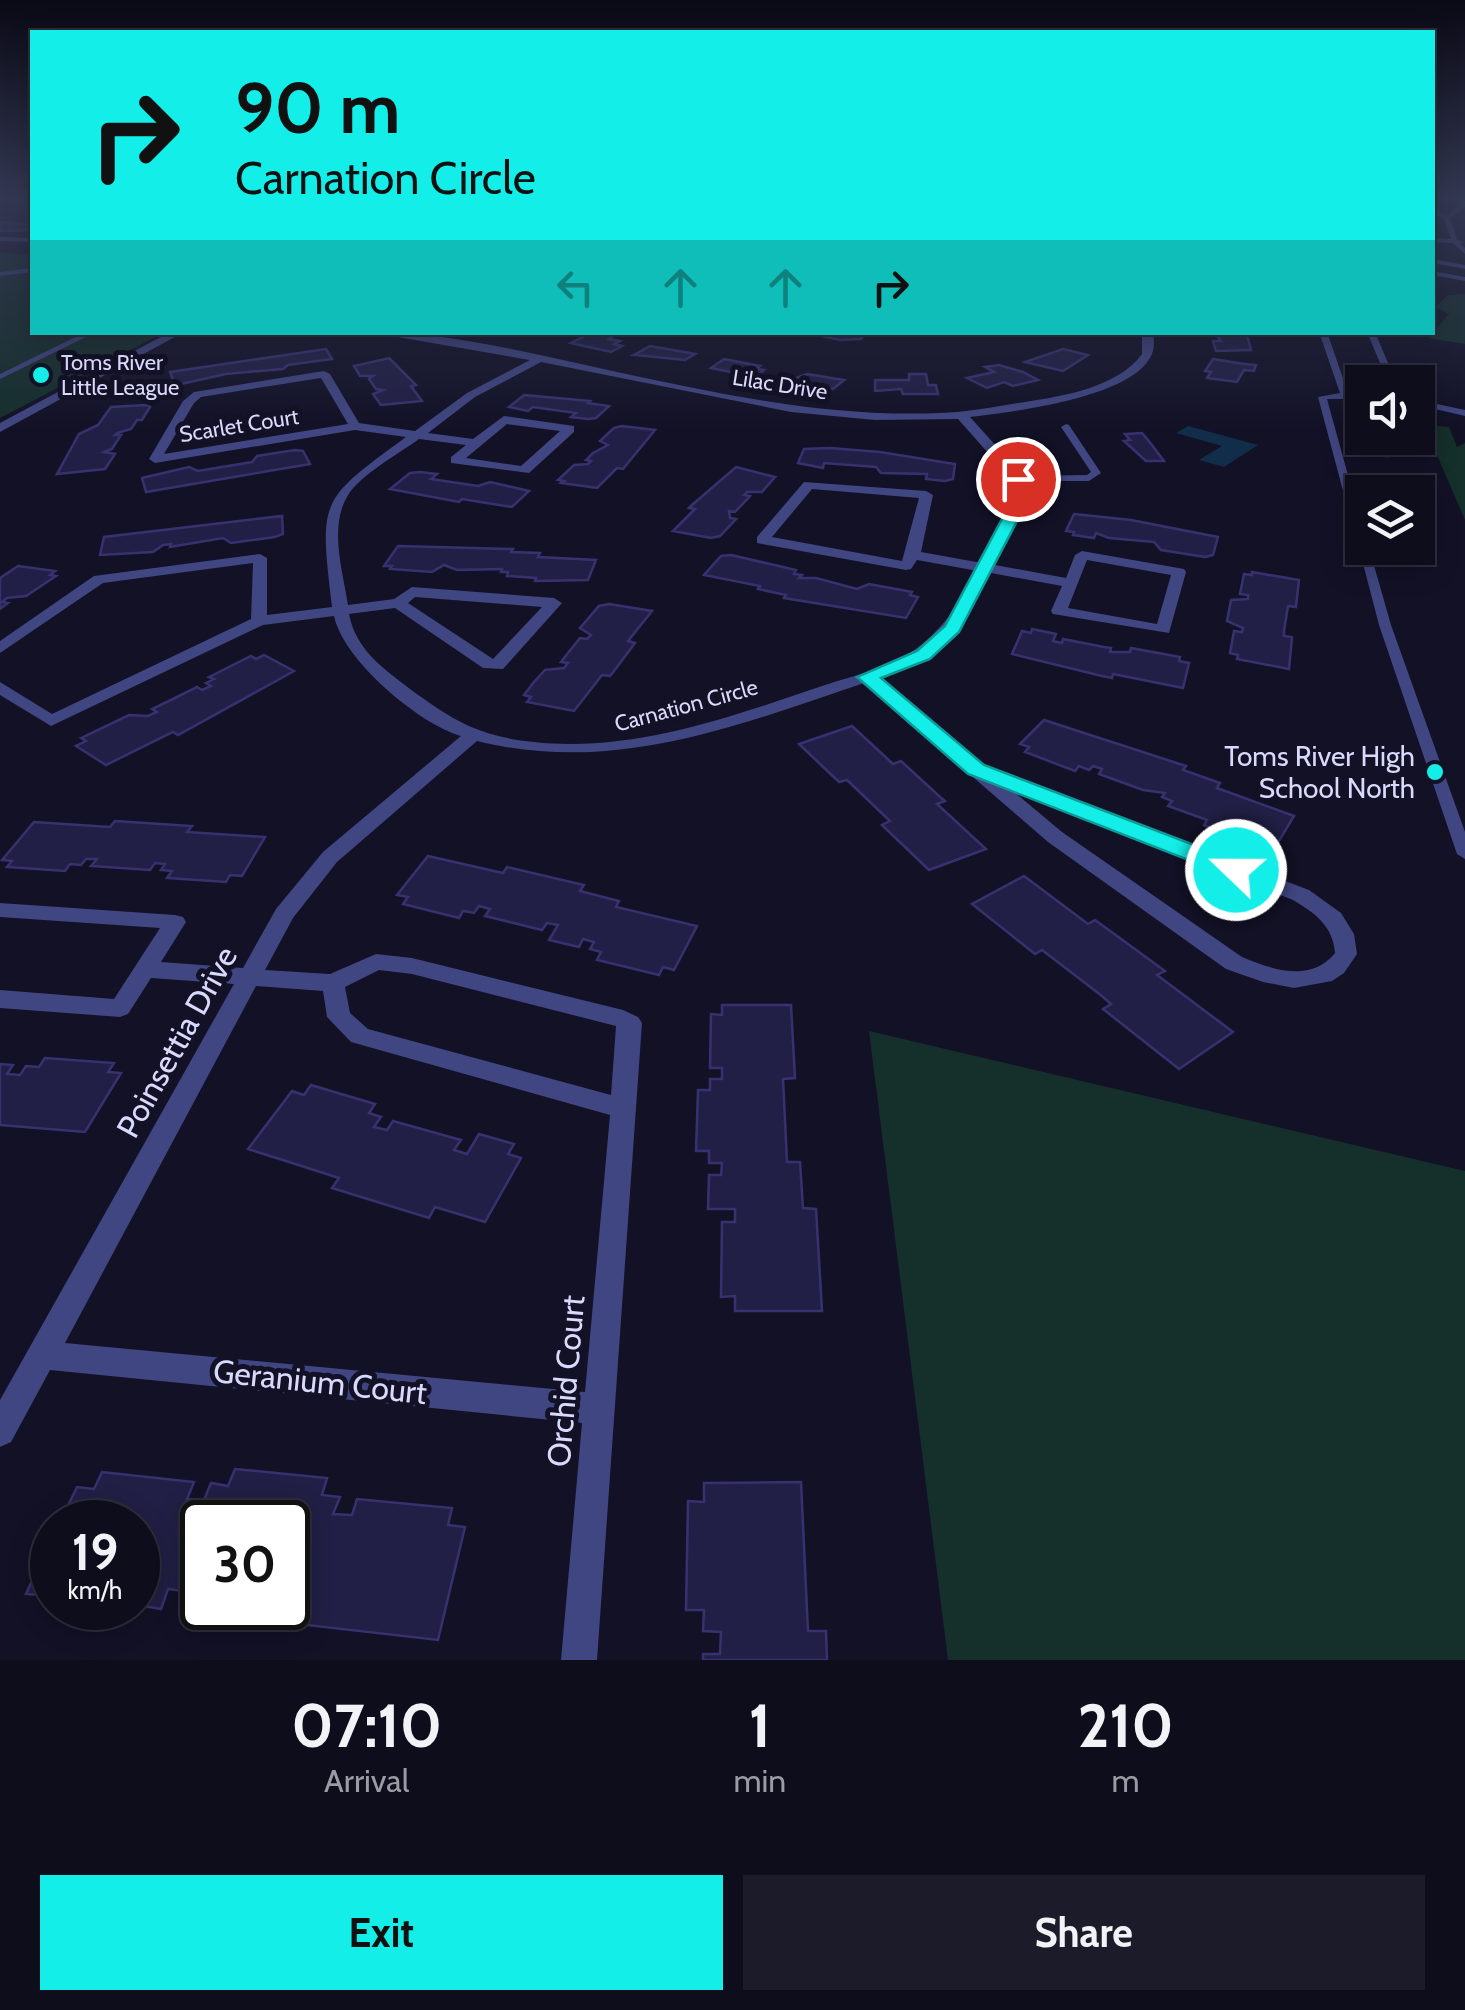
<!DOCTYPE html>
<html lang="en">
<head>
<meta charset="utf-8">
<style>
	body { margin:0; font-family:Cabin,sans-serif; background:#1c1b29; color:#f1f3f6; height:100vh; display:flex; flex-direction:column; font-size:38px; white-space:nowrap }
	* { box-sizing:border-box; margin:0 }
	p { font-size:32px; color:#9b9ca3 }
	.icon { flex:none; width:55px; height:55px; fill:none; stroke:currentColor; stroke-width:2; stroke-linecap:round; stroke-linejoin:round }
	.map { position:relative; height:1660px; overflow:hidden }
	.panel { display:flex; flex-direction:column; background:#0e0d1c; flex:1 }
	.panel>* { flex:none }
	.banner { position:absolute; left:30px; top:30px; width:1405px; height:305px; border-radius:0px; box-shadow:0 5px 25px #0003,0 0 0 2px #2e2d3b; background:#13eee8; color:#111; overflow:hidden }
	.tools { position:absolute; left:1345px; top:365px; display:grid; gap:20px }
	.tools a { display:grid; place-items:center; width:90px; height:90px; border-radius:0px; background:#0e0d1c; box-shadow:0 5px 25px #0003,0 0 0 2px #2e2d3b; font-size:50px }
	.speed { position:absolute; left:30px; top:1500px; display:flex; gap:20px; font-size:50px; font-weight:700; text-align:center }
	.speed>* { display:grid; place-content:center; width:130px; height:130px; border-radius:50%; background:#0e0d1c; box-shadow:0 5px 25px #0003,0 0 0 2px #2e2d3b; line-height:1 }
	.speed small { font-size:25px; font-weight:400 }
	.speed .limit { border:5px solid #111; border-radius:15px; background:#fff; color:#111 }
	.pin { position:absolute; display:grid; place-items:center; width:85px; height:85px; color:#fff; margin:-42px; border:5px solid #fff; border-radius:50%; box-shadow:0 2px 10px #0007 }
	.me { position:absolute; width:110px; margin:-55px; rotate:292deg; stroke-linejoin:round; filter:drop-shadow(0 0 8px #0008) }
	.turn { display:flex; align-items:center; gap:35px; height:210px; padding:0 40px; font-size:45px }
	.turn .icon { width:130px; height:130px; stroke-width:2.5 }
	.turn b { display:block; font-size:70px; line-height:85px }
	.lanes { display:flex; align-items:center; height:95px; padding:0 40px; background:#0003; justify-content:center; gap:50px; direction:ltr }
	.lanes .off { opacity:.35 }
	.eta { display:flex; justify-content:space-evenly; align-items:center; height:170px; text-align:center }
	.eta b { font-size:60px; font-weight:700; line-height:70px }
	.primary-button { display:flex; gap:20px; margin-top:auto; padding:20px 40px }
	.primary-button a { flex:1; height:115px; border-radius:0px; background:#13eee8; color:#111; font-size:40px; font-weight:700; line-height:115px; text-align:center }
	.primary-button a+a { background:#1c1b29; color:#f1f3f6 }
	.map>svg:first-child { display:block }
</style>
</head>
<body>
<div class="map">
<svg width="1465" height="1660" viewBox="0 0 1465 1660">
	<rect width="100%" height="100%" fill="#121126"/>
	<!-- green -->
	<g fill="#152f2b">
		<path d="M0,252L32,255V332L163,333L0,418Z"/>
		<path d="M1465,294V344L1428,338L1449,314L1435,307L1448,295Z"/>
		<path d="M1424,425L1449,427L1457,447L1465,443V520Z"/>
		<path d="M869,1031L1465,1171V1660H948Z"/>
	</g>
	<!-- water -->
	<path fill="#122d49" d="M1188,426L1258,445L1224,467L1199,460L1222,446L1176,433Z"/>
	<!-- building -->
	<g fill="#211f45" stroke="#37326f" stroke-width="2.5">
		<path d="M0,222L32,225V230L0,231Z"/>
		<path d="M593,332L614,335L609,339L620,341L614,344L622,346L611,352L571,343Z"/>
		<path d="M866,332L861,339L840,340L808,333Z"/>
		<path d="M1215,333L1247,335L1251,350L1216,351L1213,341H1221Z"/>
		<path d="M650,346L695,354L685,360L634,355Z"/>
		<path d="M326,349L332,359L288,365L283,369L226,374L181,384L174,383L170,372Z"/>
		<path d="M1063,349L1088,355L1063,371L1025,362Z"/>
		<path d="M389,358L416,385L411,386L422,401L381,405L373,394L383,390L376,389L369,379L373,376H360L354,366Z"/>
		<path d="M724,359L760,366L756,369L764,370L756,377L711,368Z"/>
		<path d="M1213,359L1244,364L1256,365L1254,371L1244,370L1237,382L1207,378L1211,372L1205,371Z"/>
		<path d="M999,365L1023,372L1038,380L1013,386L1004,382L987,388L967,378L994,372L985,367Z"/>
		<path d="M807,374L844,380L833,389L785,382Z"/>
		<path d="M909,374H926L928,385H936L938,394H903L901,389L875,391V380H909Z"/>
		<path d="M524,395L590,401L588,403L609,406L596,418L588,419L571,417L576,413L533,407L528,411L509,407Z"/>
		<path d="M146,405L150,407L142,420H137L131,429L117,433L115,435H121L112,449L104,452L115,454L105,469L57,474L79,434L98,425L111,407Z"/>
		<path d="M622,426L655,430L623,469L617,468L597,488L561,483L564,481L558,480L574,465L588,464L591,461L586,460L593,453L608,445L600,441L614,428Z"/>
		<path d="M1142,433L1148,440L1164,461H1146L1124,441L1130,440L1125,434Z"/>
		<path d="M1365,438H1382L1387,456L1358,453L1356,446L1366,447Z"/>
		<path d="M830,448L880,452L955,464L953,479L945,481L926,479L927,474L881,473L876,467L824,463L823,468L798,463L804,449Z"/>
		<path d="M295,450L303,451L310,464L146,492L142,478L189,467L198,471L252,462L257,456Z"/>
		<path d="M736,467L775,477L762,492H747L744,495L750,496L735,512L729,511L730,518L736,519L720,536L711,538L673,531L695,509L689,508L692,505Z"/>
		<path d="M420,472L437,474L431,479L478,486L490,482L529,491L512,507L462,499L459,502L390,489L410,473Z"/>
		<path d="M1074,514L1131,520L1218,537L1213,555L1205,557L1161,550L1154,542L1109,538L1096,533L1094,538L1073,535L1074,532L1066,531Z"/>
		<path d="M282,516L283,534L275,537L231,543L223,538L170,547L171,544L163,545L153,552L100,555L104,537Z"/>
		<path d="M398,546L513,549L511,552L540,553L538,557L596,560L588,580L535,581L536,578L507,576L508,572H501L502,569L457,570L444,565L432,572L390,569L392,566H384Z"/>
		<path d="M731,555L796,570L794,574L802,575L799,578H816L857,589L869,584L912,592L910,595L918,597L906,618L784,598L786,595L758,589L760,586L704,575L721,556Z"/>
		<path d="M18,566L55,571L50,575L56,576L26,596L7,598L2,602L8,603L0,609V578Z"/>
		<path d="M1252,572L1299,580L1296,607L1288,606L1284,631V636L1292,637L1289,669L1237,659L1238,655L1230,653L1234,631L1242,632L1243,628L1227,621L1231,600L1248,599V595L1240,594L1244,574L1252,575Z"/>
		<path d="M609,604L652,611L628,641L635,643L614,671L610,676L602,675L574,711L527,702L531,697L524,695L534,682L545,670L564,668L568,663L561,662L564,658L580,638L587,639L591,635L580,628L599,606Z"/>
		<path d="M1032,629L1056,634L1053,641L1062,643L1063,639L1104,647L1111,648L1110,652H1130L1131,648L1180,657L1179,661L1189,663L1183,688L1113,674L1112,678L1102,676L1012,654L1022,631L1031,633Z"/>
		<path d="M264,655L294,671L178,735L173,732L106,765L76,746L86,741L81,738L129,715L148,716L157,712L152,709L175,698L197,687L202,690L211,686L206,683L214,679L209,677L251,656L256,659Z"/>
		<path d="M1044,720L1186,766L1183,770L1220,783L1217,788L1294,816L1276,846L1265,842L1261,847L1204,825L1207,820L1168,806L1172,801L1162,797L1165,793L1143,790L1099,774L1102,769L1093,766L1089,770L1079,766L1075,771L1025,752L1029,747L1020,744Z"/>
		<path d="M852,726L893,764L901,761L939,796L945,801L937,804L986,849L929,870L882,825L890,821L847,780L839,782L799,744Z"/>
		<path d="M115,821L192,826L187,832L265,837L242,876L230,875L226,882L167,878L172,871L161,870L165,864L155,863L150,870L91,866L97,859H86L81,865L70,864L65,871L7,867L12,861L2,860L34,822L110,827Z"/>
		<path d="M428,856L503,873L507,867L584,885L580,891L619,901L616,907L697,926L674,970L663,967L659,975L606,962L597,960L601,952L590,949L594,942L583,939L579,947L549,940L558,925L547,923L542,930L485,916L490,909L479,906L474,913L463,911L459,918L403,904L408,897L397,895Z"/>
		<path d="M1024,876L1088,924L1095,920L1165,971L1157,975L1233,1032L1179,1069L1103,1009L1111,1004L1102,996L1042,950L1035,954L972,904Z"/>
		<path d="M722,1005H791L795,1078L783,1079L787,1162H800L803,1208L816,1209L822,1311H735V1296L721,1297L722,1222H735V1209H708L709,1175H721L722,1163H709V1151H696L698,1090H710V1079H722V1068H710L711,1014L722,1015Z"/>
		<path d="M45,1058L114,1063L108,1072L121,1073L85,1132L0,1125V1064L13,1065L7,1074L20,1075L26,1066L39,1067Z"/>
		<path d="M311,1085L375,1104L369,1113L381,1117L374,1127L387,1130L393,1121L461,1140L454,1150L467,1154L479,1134L514,1144L508,1154L521,1158L485,1222L435,1207L429,1218L332,1188L339,1178L248,1149L292,1091L304,1095Z"/>
		<path d="M235,1469L327,1478L322,1495L340,1497L333,1514L352,1515L357,1499L452,1508L448,1525L465,1527L438,1640L298,1624L304,1604L288,1603V1522H202V1593L168,1589L161,1609L138,1605V1522H60L77,1487L94,1489L102,1472L194,1482L187,1499L204,1500L211,1483L228,1486Z"/>
		<path d="M801,1482L808,1631H826L827,1660H703V1654H720L721,1632L703,1631L704,1610H686L688,1501L704,1502V1483Z"/>
		<path d="M52,1537V1596L26,1594Z"/>
	</g>
	<g fill="none" stroke-linecap="round" stroke-linejoin="round">
		<!-- service -->
		<g fill="#404681" fill-rule="evenodd">
			<path d="M1459,198H1465V207L1450,218L1457,240L1464,242L1460,244L1465,248V254L1453,243L1432,242V238L1451,239L1444,219L1433,212L1432,200L1439,211L1447,215L1461,205Z"/>
			<path d="M0,237L32,238V242L0,241Z"/>
			<path d="M1432,259L1465,265V269L1432,263Z"/>
			<path d="M32,268V272L0,276V272Z"/>
			<path d="M1432,271L1465,277V281L1432,275Z"/>
			<path d="M86,332H96L0,379V374Z"/>
			<path d="M1319,332H1327L1348,393L1362,394V399H1327L1362,526V548H1369L1391,625L1465,832V859L1457,854L1379,625L1359,548L1360,546L1357,543L1318,397L1340,393Z"/>
			<path d="M1367,332H1375L1396,382H1388Z"/>
			<path d="M1418,400L1465,410V416L1418,405Z"/>
			<path d="M1066,424L1069,425L1101,473L1089,481H1016L1014,479L1019,476L1087,475L1091,472L1061,427Z"/>
		</g>
		<!-- minor -->
		<path fill="#404681" fill-rule="evenodd" d="M369,332C453,332 536,355 617,372C728,396 843,420 957,412C980,410 1003,405 1025,402C1064,396 1118,387 1142,354V332H1152C1174,395 1008,412 970,417L1026,479V503L995,565L1066,578L1075,555L1082,551L1184,569L1186,572L1169,633L1053,614L1051,611L1062,586L991,573C964,623 934,660 879,678L983,766L1309,890L1341,913L1354,934L1357,954L1344,973L1332,981L1294,988L1263,982L1226,969L1048,842L864,683C736,726 614,775 477,741L337,862L293,918L265,970L330,974L376,954L412,958L623,1010L638,1017L642,1023L597,1660H561L582,1423L50,1370L11,1442L0,1447V1400L234,984L151,978L128,1014L120,1017L0,1008V990L114,999L160,928L0,917V903L175,915L183,917L186,922L161,962L243,968L276,909L323,852L461,736C419,724 343,660 334,616L263,625L51,726L0,695V682L52,714L251,619L253,563L103,583L0,653V641L94,576L260,554L267,558V615L332,607C319,498 319,501 406,437L355,430L155,463L149,459L183,401L194,392L324,371L330,374L359,423L415,431L467,393L530,360ZM541,362L791,412L875,420L958,419L1012,480V503L982,563L921,552L933,495L926,491L804,482L757,537V543L762,544L906,570L911,569L917,560L978,571C962,600 944,628 917,648C890,668 856,675 825,685C733,716 633,753 534,742C478,736 454,721 410,689C383,668 356,650 349,614L395,608L483,668L503,669L562,603L554,598L412,587L394,599L348,605C343,572 329,528 347,497C358,476 400,453 419,439L466,445L451,457V463L529,473L574,432V426L504,416L473,439L428,433L475,397ZM321,378L348,424L164,454L194,403L201,397ZM507,424L560,431L521,466L466,458ZM812,489L919,498L902,561L772,537ZM1087,560L1171,575L1157,624L1068,608ZM415,597L542,607L493,659L408,603ZM1013,791L1293,900C1315,913 1333,926 1335,953C1311,983 1273,970 1242,957L1062,832ZM379,970L412,974L616,1026L611,1095L368,1029L350,1013L345,987ZM256,986L323,991L327,1017L351,1042L610,1115L585,1392L65,1343Z"/>
		<!-- tertiary -->
		<path fill="#404681" fill-rule="evenodd" d="M170,332H184L0,432V423Z"/>
	</g>
	<!-- sky -->
	<linearGradient id="sky" x2="0" y2="1"><stop stop-color="#0a0915"/><stop offset="0.46" stop-color="#333852"/><stop offset="1" stop-color="#333852" stop-opacity="0"/></linearGradient>
	<rect width="1465" height="430" fill="url(#sky)"/>
	<!-- route -->
	<path fill="#13eee8" stroke="#0c9b97" stroke-width="2.5" d="M1018,475L1026,479L1027,502L959,632L930,659L881,678L984,765L1244,864L1247,870L1244,875H1227L968,774L857,677L917,651L945,626L1011,502V479Z"/>
	<!-- markers -->
	<g fill="#13eee8" stroke="#121126" stroke-width="4">
		<circle cx="41" cy="375" r="10"/>
		<circle cx="1435" cy="772" r="10"/>
	</g>
	<g text-anchor="middle" stroke-width="10" stroke-linejoin="round" paint-order="stroke">
		<!-- far-poi labels -->
		<g font-size="22" fill="#d9d9fc" stroke="#121126" text-anchor="start">
			<text x="61" y="370">Toms River<tspan x="61" dy="25">Little League</tspan></text>
		</g>
		<!-- far-street labels -->
		<g font-size="22" fill="#d9d9fc" stroke="#121126">
			<text transform="translate(780 384) rotate(9)" y="8">Lilac Drive</text>
			<text transform="translate(239 425) rotate(-9)" y="8">Scarlet Court</text>
			<text transform="translate(686 705) rotate(-15)" y="8">Carnation Circle</text>
		</g>
		<!-- poi labels -->
		<g font-size="28" fill="#d9d9fc" stroke="#121126" text-anchor="end">
			<text x="1415" y="766">Toms River High<tspan x="1415" dy="32">School North</tspan></text>
		</g>
		<!-- near-street labels -->
		<g font-size="32" fill="#d9d9fc" stroke="#121126">
			<text transform="translate(177 1042) rotate(-61)" y="11">Poinsettia Drive</text>
			<text transform="translate(566 1381) rotate(-85)" y="11">Orchid Court</text>
			<text transform="translate(320 1382) rotate(6)" y="11">Geranium Court</text>
		</g>
	</g>
</svg>
<div class="tools">
<a><svg class="icon" aria-label="sound" viewBox="0 0 24 24"><path d="M4 9h4l5-4v14l-5-4H4zM17 9q2 3 0 6"/></svg></a>
<a><svg class="icon" aria-label="layers" viewBox="0 0 24 24"><path d="M12 4l9 5-9 5-9-5zM3 14l9 5 9-5"/></svg></a>
</div>
<div class="speed"><div>19<small>km/h</small></div><div class="limit">30</div></div>
<div class="pin" style="left:1018px;top:479px;background:#d93025"><svg class="icon" aria-label="arrive" viewBox="0 0 24 24"><path d="M6 21V4h12l-3 4 3 4H6"/></svg></div>
<svg class="me" style="left:1236px;top:870px" viewBox="-20 -20 40 40"><circle r="17" fill="#13eee8" stroke="#fff" stroke-width="3"/><path d="M0-11L8 9 0 5-8 9z" fill="#fff"/></svg>
<div class="banner">
<div class="turn"><svg class="icon" aria-label="right" viewBox="0 0 24 24"><path d="M7 20v-9h11M14 6l5 5-5 5"/></svg><div><b>90 m</b>Carnation Circle</div></div>
<div class="lanes"><svg class="icon off" aria-label="left" viewBox="0 0 24 24"><path d="M17 20v-9H6M10 6l-5 5 5 5"/></svg><svg class="icon off" aria-label="ahead" viewBox="0 0 24 24"><path d="M12 20V5M6 11l6-6 6 6"/></svg><svg class="icon off" aria-label="ahead" viewBox="0 0 24 24"><path d="M12 20V5M6 11l6-6 6 6"/></svg><svg class="icon" aria-label="right" viewBox="0 0 24 24"><path d="M7 20v-9h11M14 6l5 5-5 5"/></svg></div>
</div>
</div>
<section class="panel">
<div class="eta">
<div><b>07:10</b><p>Arrival</p></div>
<div><b>1</b><p>min</p></div>
<div><b>210</b><p>m</p></div>
</div>
<div class="primary-button"><a>Exit</a><a>Share</a></div>
</section>
</body>
</html>
